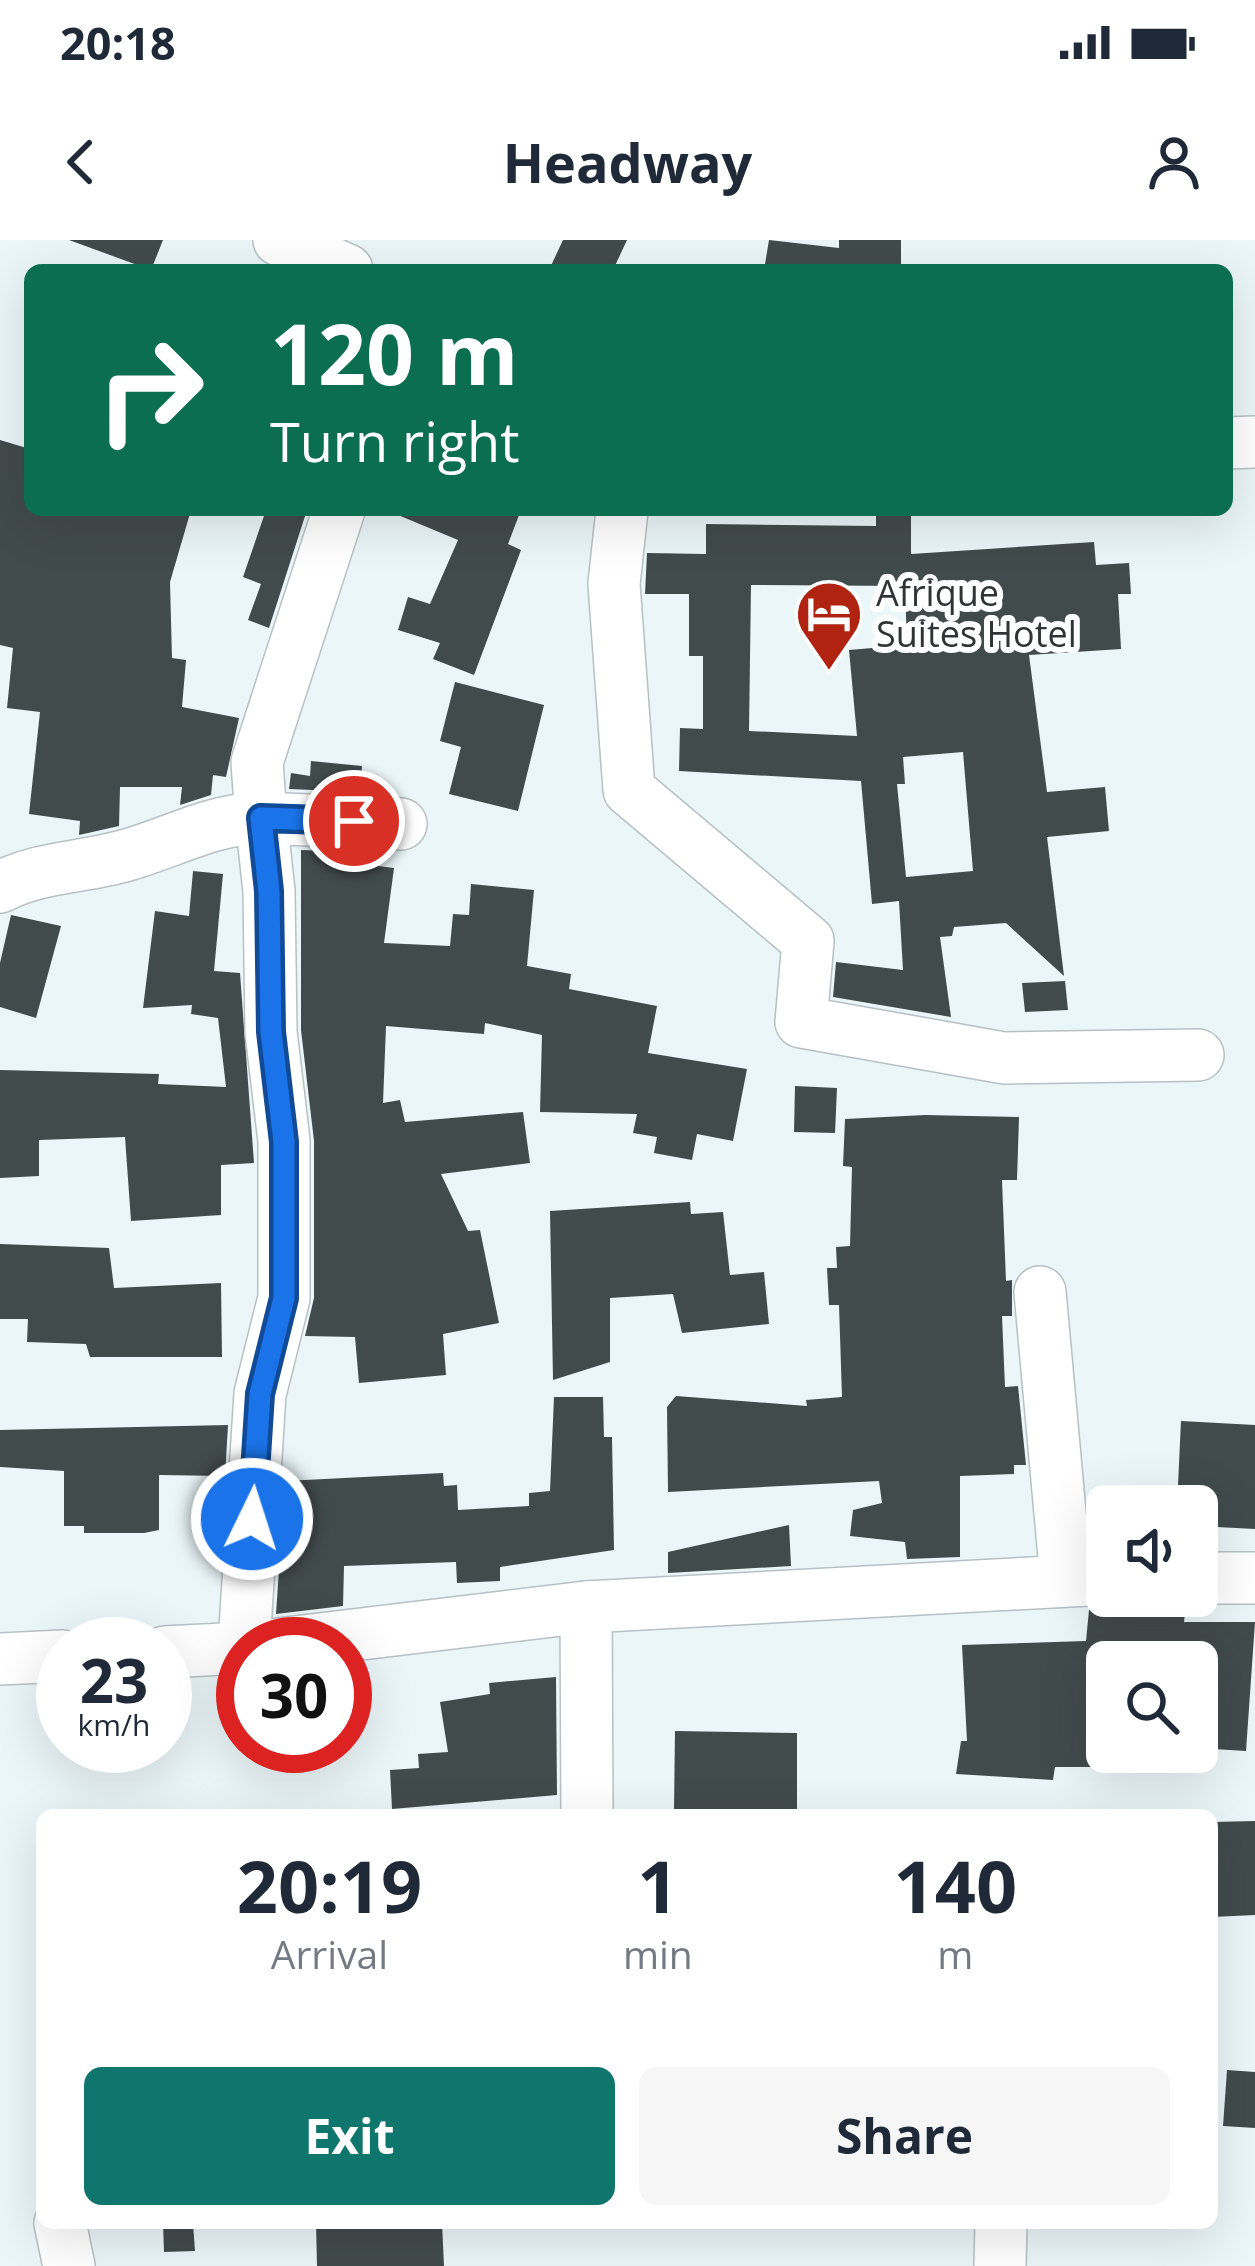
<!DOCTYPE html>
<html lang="en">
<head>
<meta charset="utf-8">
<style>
	body { margin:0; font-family:"Open Sans",sans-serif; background:#f6f6f7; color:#1f2937; height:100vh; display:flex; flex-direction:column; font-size:45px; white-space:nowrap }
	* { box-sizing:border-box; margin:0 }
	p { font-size:39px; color:#747a83 }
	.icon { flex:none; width:66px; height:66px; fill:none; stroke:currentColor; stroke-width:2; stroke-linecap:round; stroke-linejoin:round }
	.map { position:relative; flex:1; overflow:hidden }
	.panel { position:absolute; left:36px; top:1569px; width:1182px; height:420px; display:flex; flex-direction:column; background:#fff; border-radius:18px; box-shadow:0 12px 48px #0002 }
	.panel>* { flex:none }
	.hud { position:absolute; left:24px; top:24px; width:1209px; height:252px; border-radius:18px; box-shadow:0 12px 48px #0002; background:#0b6e4f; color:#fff; overflow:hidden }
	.fabs { position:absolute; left:1086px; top:1245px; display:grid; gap:24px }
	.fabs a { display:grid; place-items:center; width:132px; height:132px; border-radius:18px; background:#fff; box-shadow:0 12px 48px #0002; font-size:60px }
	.speed { position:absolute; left:36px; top:1377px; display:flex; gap:24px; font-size:60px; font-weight:700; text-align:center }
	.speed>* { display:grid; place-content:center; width:156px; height:156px; border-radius:50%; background:#fff; box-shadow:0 12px 48px #0002; line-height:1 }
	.speed small { font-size:30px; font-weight:400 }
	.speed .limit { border:18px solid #d22; background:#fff; color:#111 }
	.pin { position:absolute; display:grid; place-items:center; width:102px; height:102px; color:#fff; margin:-51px; border:6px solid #fff; border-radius:50%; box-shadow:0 3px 12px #0007 }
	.me { position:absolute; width:132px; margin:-66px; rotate:4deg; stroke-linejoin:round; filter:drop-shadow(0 0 9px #0008) }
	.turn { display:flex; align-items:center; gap:42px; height:252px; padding:0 48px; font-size:54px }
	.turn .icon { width:156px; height:156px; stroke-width:2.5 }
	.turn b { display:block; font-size:84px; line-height:102px }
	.eta { display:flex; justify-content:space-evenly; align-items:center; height:204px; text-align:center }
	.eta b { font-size:72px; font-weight:700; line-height:84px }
	.cta { display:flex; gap:24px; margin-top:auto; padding:24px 48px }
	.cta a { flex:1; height:138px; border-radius:18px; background:#0f766e; color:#fff; font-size:48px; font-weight:700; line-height:138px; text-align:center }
	.cta a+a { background:#f6f6f7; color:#1f2937 }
	.status { display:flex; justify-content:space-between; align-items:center; height:84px; padding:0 60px; background:#fff; direction:ltr }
	.status svg { height:33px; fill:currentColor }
	header { display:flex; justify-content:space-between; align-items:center; height:156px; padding:0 48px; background:#fff; font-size:54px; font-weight:700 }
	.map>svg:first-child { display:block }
</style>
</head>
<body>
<div class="status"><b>20:18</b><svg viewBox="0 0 49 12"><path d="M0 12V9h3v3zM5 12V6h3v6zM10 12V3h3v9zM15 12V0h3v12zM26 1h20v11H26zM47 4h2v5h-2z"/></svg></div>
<header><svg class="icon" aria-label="back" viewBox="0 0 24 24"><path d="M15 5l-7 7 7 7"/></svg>Headway<svg class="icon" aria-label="person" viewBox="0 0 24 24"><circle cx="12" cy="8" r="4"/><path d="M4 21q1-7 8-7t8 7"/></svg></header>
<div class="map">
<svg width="1255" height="2026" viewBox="0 0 1255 2026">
	<rect width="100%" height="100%" fill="#ebf6f8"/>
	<!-- building -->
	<g fill="#424b4c" fill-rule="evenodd">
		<path d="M69,0H163L151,30Z"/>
		<path d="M563,0H627L613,30H549Z"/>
		<path d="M769,0L839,8V0H901V30H764Z"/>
		<path d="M0,200L30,209V270H191L170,342L172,418L186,420L182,467L239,478L226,537L213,535L211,555L180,565L182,547H120L119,586L79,595L80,581L29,574L40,472L7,468L13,408L0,405Z"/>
		<path d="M266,270H307L269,388L248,380L261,344L243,337Z"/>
		<path d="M386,270H521L508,304L521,310L474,435L433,419L440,403L398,390L408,357L430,364L458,300Z"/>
		<path d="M876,270H911V314L1094,302L1096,325L1129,323L1131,354H1118L1121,409L1029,415L1047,552L1105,547L1109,591L1047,597L1064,736L1006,683L954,687L952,696L940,697L951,777L833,757L836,722L903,730L899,661L872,664L861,541L679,531L680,488L703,489V416H689V354H645L647,313L706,314V284L876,286ZM751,345L905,346L907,405L849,410L857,496L749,491ZM963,512L973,631L906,637L897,544H905L903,517Z"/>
		<path d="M455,442L544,465L518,571L449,554L461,507L440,501Z"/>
		<path d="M311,521L362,526L360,552L289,549L291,533L310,536Z"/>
		<path d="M301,610L355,612L354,623L394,628L384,703L450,706L453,674L469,675L471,644L534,650L527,726L571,734L569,749L657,766L648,813L747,829L733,901L697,894L692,920L654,913L657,897L633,893L637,874L540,872L542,795L485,783L484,794L386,786L383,863L400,860L405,882L523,872L530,923L441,934L468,991L480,990L499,1083L443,1094L446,1135L359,1143L355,1097L305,1096L314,1058V901L301,790Z"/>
		<path d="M193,631L223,634L214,731L240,733L254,923L221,925V975L131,981L125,897L39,900V936L0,938V830L159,834L158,844L226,847L218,778L191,774L192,765L143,768L155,671L189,676Z"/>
		<path d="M11,675L61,686L36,778L0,767V723Z"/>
		<path d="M1065,741L1068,770L1025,772L1022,743Z"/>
		<path d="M795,846L837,848L835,893L794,892Z"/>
		<path d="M925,875L1019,877L1017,940H1002L1006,1041L1012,1040V1076H1002L1005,1147L1018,1146L1026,1225H1014V1234L960,1236V1317L907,1319L905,1302L850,1296L853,1270L882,1263L879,1241L668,1252L667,1167L676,1156L807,1166L806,1160L842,1157L839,1065H829L827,1028H837L836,1007L850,1006L852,927L843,926L845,879Z"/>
		<path d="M690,962L691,974L723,972L730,1035L764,1032L769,1084L682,1093L673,1054L610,1058V1122L553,1140L550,971Z"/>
		<path d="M0,1004L109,1008L114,1048L221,1043L222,1117H90L86,1104L27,1102L28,1079H0Z"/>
		<path d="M554,1157H603L604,1197H612L614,1310L500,1327V1341L457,1343L456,1322L344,1326L343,1366L276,1374L285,1241L443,1233L444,1246L457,1245L458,1270L529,1266V1253L550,1251Z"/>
		<path d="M1181,1181L1255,1185V1289L1197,1286V1266H1177Z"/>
		<path d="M228,1185L225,1236L159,1235V1290L144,1293H84V1286H64V1231L0,1227V1190Z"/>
		<path d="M789,1285L791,1326L668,1333V1312Z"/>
		<path d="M1117,1367L1185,1373L1184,1382H1255L1246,1511L1197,1508V1422L1098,1414L1099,1527H1055L1053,1540L956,1534L961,1501H967L962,1405L1086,1401L1089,1370Z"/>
		<path d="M556,1437L557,1555L392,1569L390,1530L419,1528L418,1514L448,1512L440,1462L490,1454L489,1443Z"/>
		<path d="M675,1491L797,1493V1575L674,1571Z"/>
		<path d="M1255,1581V1675L1212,1677V1582Z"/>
		<path d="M1227,1830L1255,1832V1888L1223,1886Z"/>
		<path d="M163,1983H193L195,2011L164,2012Z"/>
		<path d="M316,1983H442L444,2026H317Z"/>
	</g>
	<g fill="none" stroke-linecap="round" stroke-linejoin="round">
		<!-- minor casing -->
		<g stroke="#b7c1c3" stroke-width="54">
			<g id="minor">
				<path d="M279,0L347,30"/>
				<path d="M1227,203L1255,202"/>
				<path d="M622,270L614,344L629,550L808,701L801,782L1004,818L1198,815"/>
				<path d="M0,647C41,626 83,628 127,615C173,602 212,579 261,578L257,522L339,270"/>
				<path d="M1040,1052L1066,1339"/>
				<path d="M1197,1338H1255"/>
				<path d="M586,1367L587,1575"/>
				<path d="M244,1404L260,1154L284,1058V901L271,792L269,651L261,578L401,584"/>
				<path d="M278,1404L586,1367L1107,1339"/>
				<path d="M165,1412L243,1408"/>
				<path d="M0,1419L63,1416"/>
				<path d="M60,1983L69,2026"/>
				<path d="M1000,2026L1001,1983"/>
			</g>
		</g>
		<!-- minor -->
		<use href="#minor" stroke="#fff" stroke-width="51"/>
	</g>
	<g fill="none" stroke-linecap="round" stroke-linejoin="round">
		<!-- route casing -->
		<g stroke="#114b97" stroke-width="30">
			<path id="route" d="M252,1279L260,1154L284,1058V902L271,792L269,651L261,578L354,581"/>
		</g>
		<!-- route -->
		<use href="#route" stroke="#1a73e8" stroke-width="21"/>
	</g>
	<!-- icons -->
	<defs>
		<g id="hotel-pin" transform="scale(3.45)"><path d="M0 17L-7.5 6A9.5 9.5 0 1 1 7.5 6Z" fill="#b12311" stroke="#fff"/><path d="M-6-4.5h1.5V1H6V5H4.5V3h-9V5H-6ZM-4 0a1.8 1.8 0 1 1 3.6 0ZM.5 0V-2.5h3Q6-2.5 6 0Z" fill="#fff"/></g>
	</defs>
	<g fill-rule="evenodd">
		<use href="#hotel-pin" x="829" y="374"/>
	</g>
	<g text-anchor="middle" stroke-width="12" stroke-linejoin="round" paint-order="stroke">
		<!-- poi labels -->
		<g font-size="36" fill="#303435" stroke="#fff" text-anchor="start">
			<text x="876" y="366">Afrique<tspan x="876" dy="41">Suites Hotel</tspan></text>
		</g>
	</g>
</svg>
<div class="fabs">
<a><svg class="icon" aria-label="sound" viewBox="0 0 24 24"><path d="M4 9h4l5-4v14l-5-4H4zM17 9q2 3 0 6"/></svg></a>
<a><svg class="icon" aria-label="search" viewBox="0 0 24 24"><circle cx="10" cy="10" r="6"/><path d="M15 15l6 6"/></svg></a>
</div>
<div class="speed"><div>23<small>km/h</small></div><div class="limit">30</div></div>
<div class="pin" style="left:354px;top:581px;background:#d93025"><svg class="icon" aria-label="arrive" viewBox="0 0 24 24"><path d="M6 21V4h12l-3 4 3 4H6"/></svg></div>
<svg class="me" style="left:252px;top:1279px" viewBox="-20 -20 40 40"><circle r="17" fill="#1a73e8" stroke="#fff" stroke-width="3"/><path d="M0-11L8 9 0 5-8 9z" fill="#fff"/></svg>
<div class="hud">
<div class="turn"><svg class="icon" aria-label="right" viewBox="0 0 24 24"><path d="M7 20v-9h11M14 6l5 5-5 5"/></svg><div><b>120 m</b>Turn right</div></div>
</div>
<section class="panel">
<div class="eta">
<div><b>20:19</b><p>Arrival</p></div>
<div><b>1</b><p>min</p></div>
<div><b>140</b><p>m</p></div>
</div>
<div class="cta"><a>Exit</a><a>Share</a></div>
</section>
</div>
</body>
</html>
